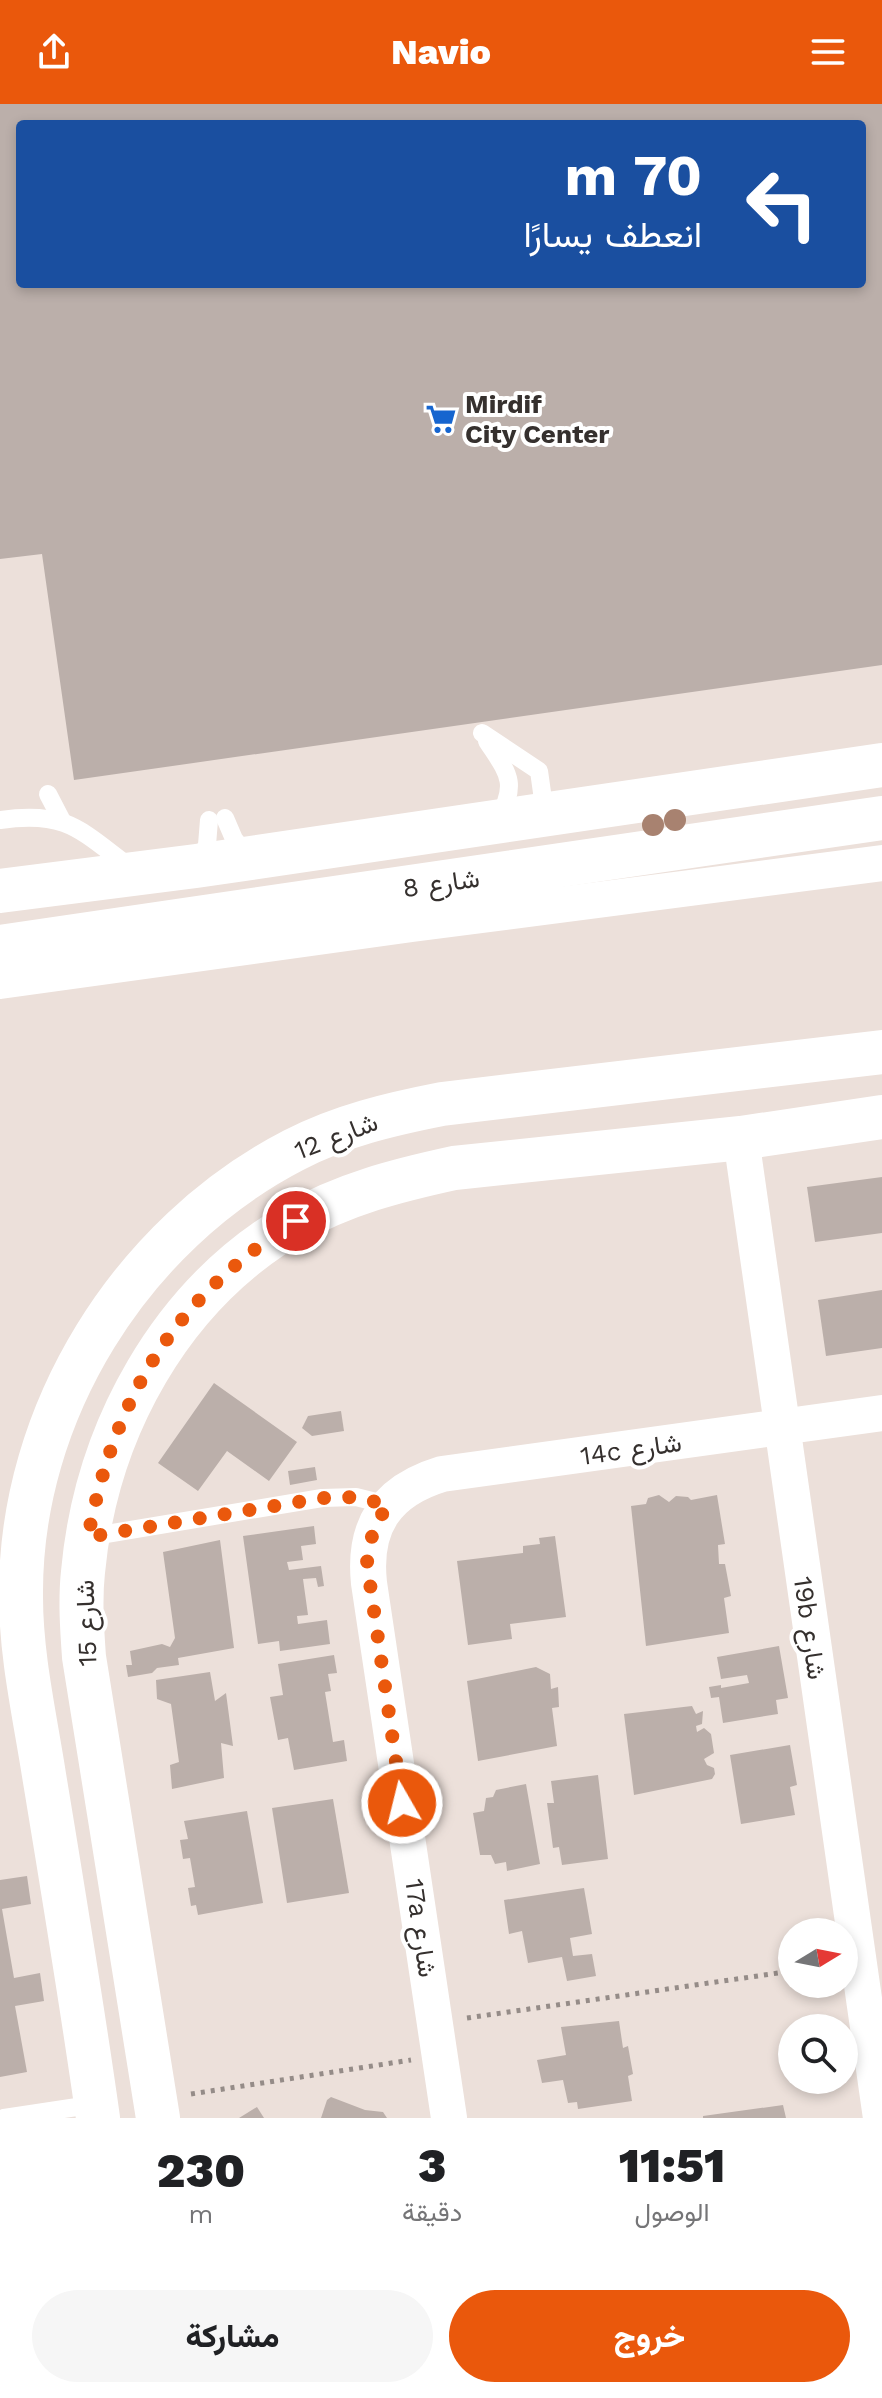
<!DOCTYPE html>
<html lang="ar">
<head>
<meta charset="utf-8">
<style>
	body { margin:0; font-family:"Work Sans",Vazirmatn,sans-serif; background:#f6f6f6; color:#202124; direction:rtl; height:100vh; display:flex; flex-direction:column; font-size:30px; white-space:nowrap }
	* { box-sizing:border-box; margin:0 }
	p { font-size:26px; color:#757577 }
	.icon { flex:none; width:44px; height:44px; fill:none; stroke:currentColor; stroke-width:2; stroke-linecap:round; stroke-linejoin:round }
	.map { position:relative; height:2014px; overflow:hidden; direction:ltr }
	.drawer { display:flex; flex-direction:column; background:#fff; flex:1 }
	.drawer>* { flex:none }
	.banner { position:absolute; left:16px; top:16px; width:850px; height:168px; border-radius:8px; box-shadow:0 4px 12px #0003; direction:rtl; background:#1a4fa0; color:#fff; overflow:hidden }
	.needle { width:52px; rotate:80deg }
	.fabs { position:absolute; left:778px; top:1814px; display:grid; gap:16px }
	.fabs a { display:grid; place-items:center; width:80px; height:80px; border-radius:50%; background:#fff; box-shadow:0 4px 12px #0003; font-size:40px }
	.pin { position:absolute; display:grid; place-items:center; width:68px; height:68px; color:#fff; margin:-34px; border:4px solid #fff; border-radius:50%; box-shadow:0 2px 8px #0007 }
	.me { position:absolute; width:88px; margin:-44px; rotate:352deg; stroke-linejoin:round; filter:drop-shadow(0 0 6px #0008) }
	.turn { display:flex; align-items:center; gap:28px; height:168px; padding:0 32px; font-size:36px }
	.turn .icon { width:104px; height:104px; stroke-width:2.5 }
	.turn b { display:block; font-size:56px; line-height:68px }
	.eta { display:flex; justify-content:space-evenly; align-items:center; height:136px; text-align:center }
	.eta b { font-size:48px; font-weight:800; line-height:56px }
	.primary-button { display:flex; gap:16px; margin-top:auto; padding:16px 32px }
	.primary-button a { flex:1; height:92px; border-radius:48px; background:#ea580c; color:#fff; font-size:32px; font-weight:800; line-height:92px; text-align:center }
	.primary-button a+a { background:#f6f6f6; color:#202124 }
	header { display:flex; justify-content:space-between; align-items:center; height:104px; padding:0 32px; background:#ea580c; color:#fff; font-size:36px; font-weight:800 }
	.map>svg:first-child { display:block }
</style>
</head>
<body>
<header><svg class="icon" aria-label="menu" viewBox="0 0 24 24"><path d="M4 6h16M4 12h16M4 18h16"/></svg>Navio<svg class="icon" aria-label="share" viewBox="0 0 24 24"><path d="M12 15V3M7 8l5-5 5 5M5 13v7h14v-7"/></svg></header>
<div class="map">
<svg width="882" height="2014" viewBox="0 0 882 2014">
	<rect width="100%" height="100%" fill="#ece0da"/>
	<!-- building -->
	<g fill="#bbafaa" fill-rule="evenodd">
		<path d="M0,0H882V561L74,676L42,450L0,455ZM20,20H862V180H20Z"/>
		<path d="M882,1073V1129L815,1138L807,1083Z"/>
		<path d="M882,1186V1244L826,1252L818,1196Z"/>
		<path d="M214,1279L297,1338L269,1377L227,1347L198,1387L158,1359Z"/>
		<path d="M341,1307L344,1327L312,1332L302,1324L308,1312Z"/>
		<path d="M315,1363L317,1376L290,1381L288,1367Z"/>
		<path d="M659,1391L669,1398L676,1392L688,1393L691,1396L717,1391L725,1440L718,1441L719,1460H725L731,1492L724,1494L729,1529L646,1542L631,1402L646,1400L648,1394Z"/>
		<path d="M314,1422L316,1440L301,1442L303,1456L287,1458L289,1466L321,1462L324,1482L318,1483L316,1474L303,1475L308,1511L297,1512L298,1520L327,1516L330,1540L280,1547L279,1537L258,1540L243,1432Z"/>
		<path d="M555,1432L566,1513L510,1520L512,1535L468,1541L457,1457L523,1449V1442L540,1440L539,1434Z"/>
		<path d="M220,1436L234,1544L178,1554L179,1561L157,1564L152,1569L128,1573L126,1561H132L130,1547L162,1540L170,1543L175,1534L163,1448Z"/>
		<path d="M779,1542L788,1594L776,1596L778,1610L723,1619L719,1593L711,1594L709,1583L721,1581V1584L749,1579L747,1571L721,1575L717,1553Z"/>
		<path d="M334,1551L337,1569L328,1570L331,1587L325,1588L333,1638L344,1636L347,1657L294,1666L288,1634L278,1636L270,1593L283,1591L278,1560Z"/>
		<path d="M536,1563L550,1570L551,1585L558,1583L559,1603L552,1604L557,1642L478,1657L467,1577Z"/>
		<path d="M210,1568L215,1597L226,1589L233,1642L221,1639L224,1674L172,1685L170,1661L179,1658L171,1600L157,1595L156,1576Z"/>
		<path d="M692,1602L696,1610L703,1607L702,1620L696,1622L697,1628L704,1624L711,1630L714,1649L704,1655L707,1661L714,1664L715,1670L712,1675L634,1691L624,1610Z"/>
		<path d="M790,1641L797,1681L790,1683L795,1711L741,1720L730,1651Z"/>
		<path d="M598,1671L608,1755L562,1761L559,1743L553,1744L547,1699H554L551,1677Z"/>
		<path d="M526,1680L540,1760L507,1767L506,1758L495,1760L491,1751H480L473,1709L484,1707L486,1694L493,1693L496,1686Z"/>
		<path d="M333,1695L349,1789L287,1799L272,1704Z"/>
		<path d="M247,1707L263,1799L198,1811L196,1801L191,1802L188,1784L195,1783L190,1754L183,1755L180,1736L188,1735L184,1717Z"/>
		<path d="M27,1772L31,1800L2,1805L14,1874L40,1869L44,1897L15,1902L27,1968L0,1973V1776Z"/>
		<path d="M584,1784L592,1830L570,1834L573,1852L592,1850L596,1872L567,1877L562,1853L528,1859L522,1827L509,1830L504,1796Z"/>
		<path d="M619,1917L623,1944L628,1942L633,1970L628,1972L632,1997L578,2005L577,1998L568,1999L563,1976L542,1979L537,1956L566,1951L561,1923Z"/>
		<path d="M331,1993L365,2006L383,2008L387,2014H321L327,1996Z"/>
		<path d="M783,2001L786,2014H703V2012Z"/>
		<path d="M257,2003L264,2014H239Z"/>
	</g>
	<g fill="none" stroke-linecap="round" stroke-linejoin="round">
		<!-- path -->
		<g stroke="#958c88" stroke-width="5" stroke-dasharray="4 6" stroke-linecap="butt">
			<path d="M467,1914L792,1867"/>
			<path d="M191,1990L411,1956"/>
		</g>
		<!-- lane -->
		<g stroke="#fff" stroke-width="18">
			<path d="M482,629L539,667L545,710"/>
			<path d="M487,637C507,668 519,678 498,715"/>
			<path d="M48,690L62,717"/>
			<path d="M225,714L234,735L247,752"/>
			<path d="M0,716C67,706 81,727 131,764"/>
			<path d="M198,759L207,741L209,716"/>
			<path d="M88,1433L322,1394L356,1393L388,1401"/>
			<path d="M4,2014L97,2000"/>
		</g>
		<!-- street -->
		<g stroke="#fff" stroke-width="36">
			<path d="M0,877L412,820L882,759"/>
			<path d="M741,1034L881,2014"/>
			<path d="M449,2014L369,1479C363,1422 386,1387 442,1370L882,1309"/>
		</g>
		<!-- secondary -->
		<g stroke="#fff" stroke-width="44">
			<path d="M0,787L196,762L882,661"/>
			<path d="M0,843L882,714"/>
			<path d="M98,2014C82,1900 63,1786 44,1671C35,1613 21,1553 21,1493C19,1309 131,1130 294,1046C340,1022 391,1010 442,1000L882,948"/>
			<path d="M158,2014L84,1553C82,1525 80,1496 83,1468C96,1327 170,1191 294,1119C343,1090 399,1076 454,1064L741,1034L882,1013"/>
		</g>
	</g>
	<!-- trees -->
	<g fill="#a88270">
		<circle cx="675" cy="716" r="11"/>
		<circle cx="653" cy="721" r="11"/>
	</g>
	<g fill="none" stroke-linecap="round" stroke-linejoin="round">
		<!-- route -->
		<path stroke="#ea580c" stroke-width="14" stroke-dasharray="0 25.2" d="M296,1117C174,1194 115,1292 88,1433L322,1394L356,1393L388,1401C375,1420 369,1436 367,1459L402,1699"/>
	</g>
	<!-- icons -->
	<defs>
		<g id="supermarket-bare" transform="scale(2.4)"><path d="M-6-5.5h2.5l.6 2H6L4.5 2H-2.5L-4.4-4H-6ZM-1.5 3.2a1.3 1.3 0 1 0 .1 0ZM3 3.2a1.3 1.3 0 1 0 .1 0Z" fill="#1665cf" stroke="#fff" stroke-width="2.5" paint-order="stroke"/></g>
	</defs>
	<g fill-rule="evenodd">
		<use href="#supermarket-bare" x="441" y="315"/>
	</g>
	<g text-anchor="middle" stroke-width="8" stroke-linejoin="round" paint-order="stroke">
		<!-- poi labels -->
		<g font-size="26" font-weight="bold" fill="#35302e" stroke="#fff" text-anchor="start">
			<text x="465" y="309">Mirdif<tspan x="465" dy="30">City Center</tspan></text>
		</g>
		<!-- street labels -->
		<g font-size="26" fill="#35302e" stroke="#fff">
			<text transform="translate(441 779) rotate(-8)" y="9">شارع 8</text>
			<text transform="translate(336 1032) rotate(-21)" y="9">شارع 12</text>
			<text transform="translate(631 1345) rotate(-8)" y="9">14c شارع</text>
			<text transform="translate(86 1519) rotate(-92)" y="9">شارع 15</text>
			<text transform="translate(810 1524) rotate(82)" y="9">19b شارع</text>
			<text transform="translate(421 1824) rotate(82)" y="9">17a شارع</text>
		</g>
	</g>
</svg>
<div class="fabs">
<a><svg class="needle" viewBox="-14 -14 28 28"><path d="M0-13l5 13h-10z" fill="#e53935"/><path d="M0 13l5-13h-10z" fill="#757577"/></svg></a>
<a><svg class="icon" aria-label="search" viewBox="0 0 24 24"><circle cx="10" cy="10" r="6"/><path d="M15 15l6 6"/></svg></a>
</div>
<div class="pin" style="left:296px;top:1117px;background:#d93025"><svg class="icon" aria-label="arrive" viewBox="0 0 24 24"><path d="M6 21V4h12l-3 4 3 4H6"/></svg></div>
<svg class="me" style="left:402px;top:1699px" viewBox="-20 -20 40 40"><circle r="17" fill="#ea580c" stroke="#fff" stroke-width="3"/><path d="M0-11L8 9 0 5-8 9z" fill="#fff"/></svg>
<div class="banner">
<div class="turn"><svg class="icon" aria-label="left" viewBox="0 0 24 24"><path d="M17 20v-9H6M10 6l-5 5 5 5"/></svg><div><b>70 m</b>انعطف يسارًا</div></div>
</div>
</div>
<section class="drawer">
<div class="eta">
<div><b>11:51</b><p>الوصول</p></div>
<div><b>3</b><p>دقيقة</p></div>
<div><b>230</b><p>m</p></div>
</div>
<div class="primary-button"><a>خروج</a><a>مشاركة</a></div>
</section>
</body>
</html>
